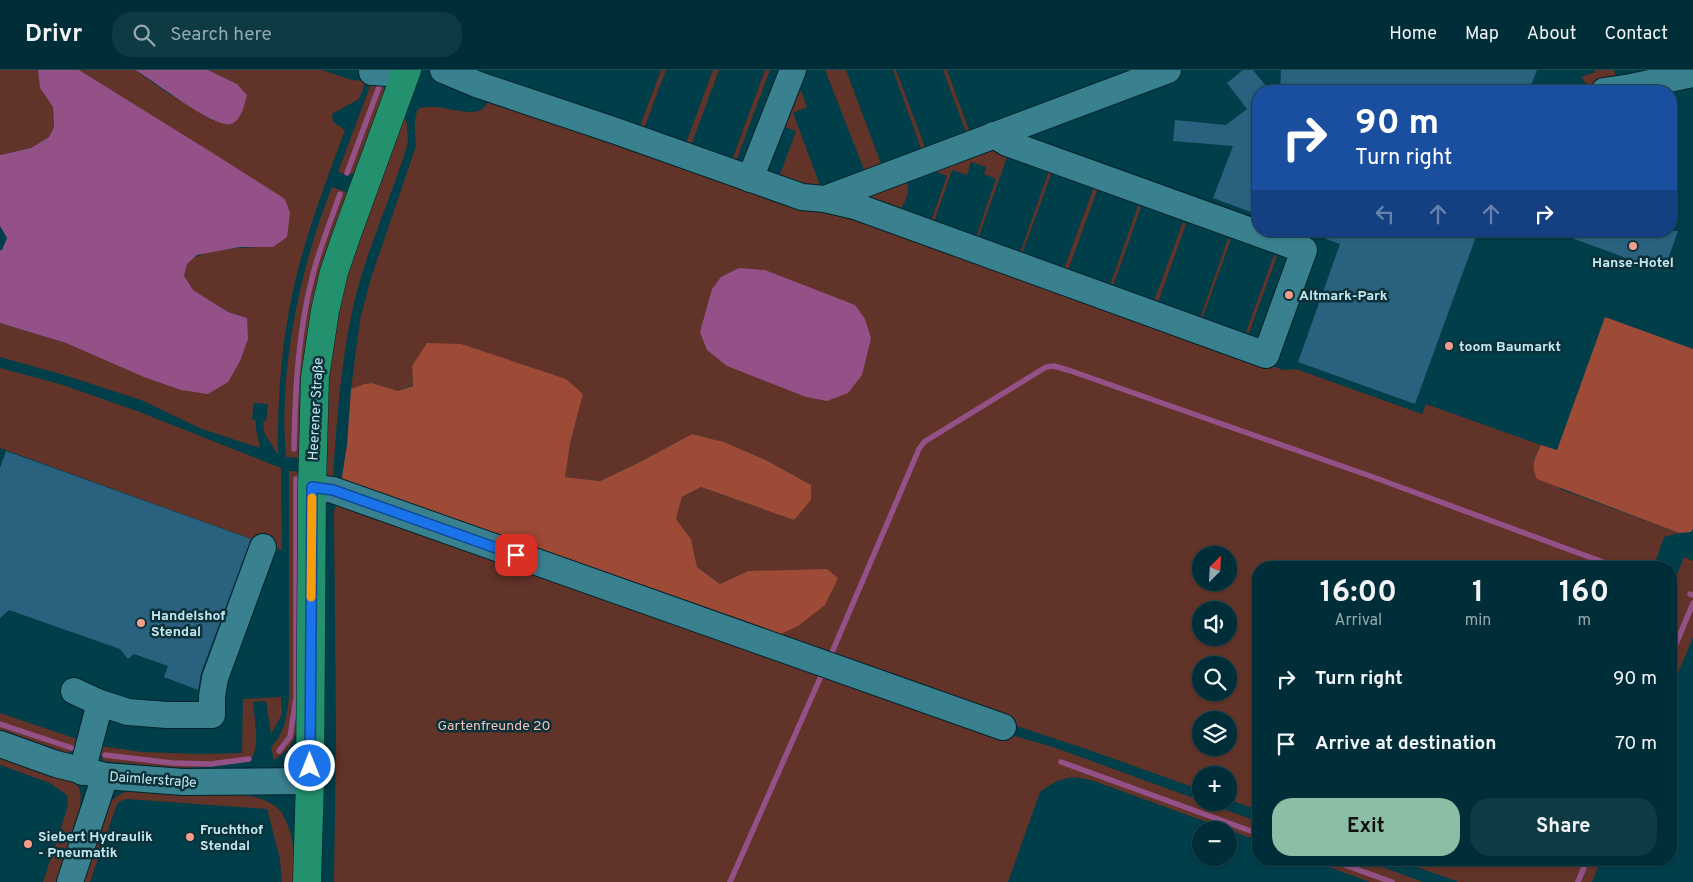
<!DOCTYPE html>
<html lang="en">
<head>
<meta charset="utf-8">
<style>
	body { margin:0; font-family:Overpass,sans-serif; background:#0e3a43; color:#f1f3f6; height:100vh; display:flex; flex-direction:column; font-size:19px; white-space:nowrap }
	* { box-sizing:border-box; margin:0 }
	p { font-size:16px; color:#95a8ae }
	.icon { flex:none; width:28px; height:28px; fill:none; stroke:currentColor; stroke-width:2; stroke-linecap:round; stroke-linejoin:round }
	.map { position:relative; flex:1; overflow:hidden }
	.side { position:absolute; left:1252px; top:491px; width:425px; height:305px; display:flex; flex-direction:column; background:#002e38; border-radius:20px; box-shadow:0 1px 4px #0004,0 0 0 1px #224a53 }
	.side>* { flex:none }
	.banner { position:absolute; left:1252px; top:15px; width:425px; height:152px; border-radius:20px; box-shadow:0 1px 4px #0004,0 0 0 1px #224a53; background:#1a4fa0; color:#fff; overflow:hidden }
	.needle { width:32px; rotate:24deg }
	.fabs { position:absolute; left:1192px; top:476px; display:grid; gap:10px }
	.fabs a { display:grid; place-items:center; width:45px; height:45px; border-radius:50%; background:#002e38; box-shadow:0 1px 4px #0004,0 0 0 1px #224a53; font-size:25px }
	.pin { position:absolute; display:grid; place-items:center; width:42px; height:42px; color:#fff; margin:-21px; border-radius:10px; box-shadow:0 2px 8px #0006 }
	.me { position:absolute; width:55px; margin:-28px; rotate:0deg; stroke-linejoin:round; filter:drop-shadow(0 0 4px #0008) }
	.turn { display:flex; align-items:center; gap:18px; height:105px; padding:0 20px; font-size:22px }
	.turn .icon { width:65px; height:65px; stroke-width:2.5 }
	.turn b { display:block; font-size:35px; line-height:42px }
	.lanes { display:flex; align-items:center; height:48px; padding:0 20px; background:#0003; justify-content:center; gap:25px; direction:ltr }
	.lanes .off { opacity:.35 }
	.eta { display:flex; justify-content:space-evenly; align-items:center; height:85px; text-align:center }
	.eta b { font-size:30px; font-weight:700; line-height:35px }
	.primary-button { display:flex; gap:10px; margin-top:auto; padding:10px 20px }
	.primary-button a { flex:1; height:58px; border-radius:20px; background:#8abfa5; color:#111; font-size:20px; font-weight:700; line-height:58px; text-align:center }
	.primary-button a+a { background:#0e3a43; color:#f1f3f6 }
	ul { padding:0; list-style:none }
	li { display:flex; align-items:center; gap:15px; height:65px; padding:0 20px }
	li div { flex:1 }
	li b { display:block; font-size:19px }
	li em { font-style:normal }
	header { display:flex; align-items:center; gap:30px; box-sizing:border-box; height:70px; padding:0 25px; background:#002e38; border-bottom:1px solid #224a53 }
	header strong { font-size:24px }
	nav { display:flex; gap:28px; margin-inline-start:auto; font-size:18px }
	.search { width:350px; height:45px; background:#0e3a43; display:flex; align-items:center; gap:12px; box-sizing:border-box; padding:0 18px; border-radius:20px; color:#95a8ae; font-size:19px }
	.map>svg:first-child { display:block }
</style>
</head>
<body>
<header>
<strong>Drivr</strong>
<div class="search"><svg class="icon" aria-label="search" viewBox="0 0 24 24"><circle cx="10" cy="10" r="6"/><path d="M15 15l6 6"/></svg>Search here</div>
<nav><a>Home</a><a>Map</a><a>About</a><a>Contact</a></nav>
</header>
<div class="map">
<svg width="1693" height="812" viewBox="0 0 1693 812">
	<rect width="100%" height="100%" fill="#003e4a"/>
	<!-- green -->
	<g fill="#623328" fill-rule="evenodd">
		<path d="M0,0H38L40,18L53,37L54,57L49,67L31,78L0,85Z"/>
		<path d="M79,0H135L169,24L214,51L237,14L208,0H322L352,10L366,11L359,29L332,44L333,52L345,60C327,109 308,158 296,208C282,265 277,327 278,385L264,362L263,352L266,351L268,334L254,333L252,349L256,351V359L260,378L202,359L141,330L64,305L0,287V253L66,273L91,283L247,248L228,242L192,220L184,206C185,203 185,198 187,195C196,177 254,177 273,177L138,37Z"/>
		<path d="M661,0H666L643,61L639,59Z"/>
		<path d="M713,0H719L690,78L685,76Z"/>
		<path d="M765,0H770L735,94L731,93Z"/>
		<path d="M825,0H846L882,96L865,102Z"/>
		<path d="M893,0H896L926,80L922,81Z"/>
		<path d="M943,0H947L970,63L967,65Z"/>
		<path d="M1594,0H1614L1617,11L1588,16L1581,7L1595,2Z"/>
		<path d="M372,11L384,16L385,23L357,102L348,105L338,102Z"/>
		<path d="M798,20L801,21L807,37L793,43L821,118L778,110L796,61L782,56Z"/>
		<path d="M488,31L814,140L894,160L1283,300L1296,299L1422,344L1426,334L1541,375L1534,390L1560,419L1679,463L1664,467L1654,496L1657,497L1259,498V740L1229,730V705H1201V720L1092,681L993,648V642L896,605L884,604L770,569L748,501L720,514L697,497L691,469L676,449L682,427L701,417L794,450L811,415L766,390L724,372L692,364L640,392L600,411L564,407L570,374L583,324L412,296L413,315L398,321L372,313L364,314L351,319L360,250L370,211L416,76C415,63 413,51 418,39C440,29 479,56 488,31ZM1201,485H1229V512H1201ZM1201,540H1229V568H1201ZM1201,595H1229V622H1201ZM1201,650H1229V678H1201Z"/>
		<path d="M404,46L407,54L408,73C392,126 368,176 355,229C341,287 337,348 333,407L326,406L322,353L341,214Z"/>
		<path d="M988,75L1009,82L977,171L975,170L996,109L984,104L986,97L971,92L967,105L952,100L933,155L930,154L947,106L935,101Z"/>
		<path d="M1050,98L1053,99L1021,187L1019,186Z"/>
		<path d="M906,110C911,119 906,134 898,141L868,130V122Z"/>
		<path d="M1095,114L1099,115L1067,203L1063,202Z"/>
		<path d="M332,117L346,122L348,125L301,385L298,388L286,387C278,301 300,197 332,117Z"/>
		<path d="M1138,136L1141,137L1112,219L1109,218Z"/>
		<path d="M1183,152L1186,154L1157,235L1153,234Z"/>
		<path d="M1228,169H1231L1201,252L1199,251Z"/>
		<path d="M1274,185L1277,186L1249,263L1246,262Z"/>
		<path d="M0,298L60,314L137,341L281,398L282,480L0,378Z"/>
		<path d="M289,401H295L302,406L298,655C293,674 291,679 274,690L271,677C285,663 287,645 289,627Z"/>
		<path d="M337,432L1001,662L1056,678L1259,752V771L1094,711C1076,707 1070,705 1054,713C1049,716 1044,718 1040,722L1008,812H334L336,666L334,441Z"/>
		<path d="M1684,487L1693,491V567L1671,620V541L1673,535L1671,534V521Z"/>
		<path d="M281,627L282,644L271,664L266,631L253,632C254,647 262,683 248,691L208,697L172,698L103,691L100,681V676L142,682L199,684L242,683L243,629Z"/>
		<path d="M0,643L77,669C75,676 74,682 66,684L0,660Z"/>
		<path d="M0,684C16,690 69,704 78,716C89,732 63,793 56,812H43L68,736L67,725L50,713L0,695Z"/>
		<path d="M129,720C155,721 180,722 206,723C222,724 239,723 255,727C266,730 278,735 283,745C295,766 294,789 295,812H282L280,789L267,739L127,729L121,731L117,734L90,812H82L109,733L117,726Z"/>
		<path d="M1310,790H1363L1423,812H1370Z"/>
		<path d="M1397,790H1601L1592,812H1459Z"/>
	</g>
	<!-- forest -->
	<g fill="#9d4a37">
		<path d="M1605,247L1693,279V459L1691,462L1679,463L1537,409C1530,395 1535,388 1541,375L1557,380Z"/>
		<path d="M427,273L461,274L566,309L583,324L570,374L565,407L600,411L640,392L692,364L724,372L766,390L811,415V430L794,450L701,417L682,427L676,449L691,469L697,497L720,514L748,501L827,499L838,508L825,535L798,556L770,569L341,413L347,375L351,319L364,314L372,313L398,321L413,316L412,296Z"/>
	</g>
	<!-- water -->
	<g fill="#945187">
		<path d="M38,0H79L219,87L285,129L290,143L287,167L273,177H240L197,185L187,194L184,206L193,220L228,242L247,248L248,269L240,291L228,312L208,324L181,320L144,307L66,273L0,253V180H2L7,168L0,156V85L31,78L49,67L54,57L53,37L40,18Z"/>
		<path d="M135,0H208L237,14L247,25C244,35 242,50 231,54C214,59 152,9 135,0Z"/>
		<path d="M739,198L765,200L855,235L865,249L871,268L862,305L848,323L827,331L806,327L727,296L707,280L700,262L712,219L721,207Z"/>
	</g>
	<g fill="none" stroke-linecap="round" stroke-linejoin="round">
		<!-- stream -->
		<g stroke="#945187" stroke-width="5.5">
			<path d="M347,103L379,17"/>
			<path d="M294,379C295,321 298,261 313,204C320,177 331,150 340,124"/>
			<path d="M1690,524L1693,525"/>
			<path d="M1671,586L1693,533"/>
			<path d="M830,587L919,379L924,372L1046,297L1054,296L1071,301L1373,407L1619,498"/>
			<path d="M0,654L72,678"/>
			<path d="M279,681L290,667L296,628V409"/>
			<path d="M105,685L172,693L211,694L249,689"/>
			<path d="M1061,692L1259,764"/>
			<path d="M1331,790L1392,812"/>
			<path d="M730,812L821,606"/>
			<path d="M1578,812L1587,790"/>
		</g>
	</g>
	<!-- building -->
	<g fill="#2a617e">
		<path d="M1243,0H1253L1270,21H1259V145L1213,128L1233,76L1173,71L1175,50L1226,55L1247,39L1227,13Z"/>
		<path d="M1281,0H1537L1529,21H1280Z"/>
		<path d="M1310,161H1478L1415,334L1298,292L1340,174L1310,163Z"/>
		<path d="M1558,161H1678L1666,195L1643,187L1640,193L1558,163Z"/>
		<path d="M6,381L251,469L201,603L198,620L164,607L168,596L134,584L128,589L120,579L9,540L0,548V398Z"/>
	</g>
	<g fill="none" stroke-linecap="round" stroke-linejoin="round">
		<!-- minor casing -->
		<g stroke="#00232b" stroke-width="28">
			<g id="minor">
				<path d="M443,0L479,15L616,61L802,127L825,129L855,136L1266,285L1304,180L1007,73L994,65"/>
				<path d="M372,2L406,4"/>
				<path d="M1604,21L1631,17L1693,4"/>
				<path d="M750,109L793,0"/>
				<path d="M825,129L1168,0"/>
				<path d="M312,417L333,420L1003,657"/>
				<path d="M74,621L100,633L82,702"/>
				<path d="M100,633L128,642L167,645H212V626L215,608L263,477"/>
				<path d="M0,674L56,694L105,706L183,712L310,711"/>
				<path d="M70,812L105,706"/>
			</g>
		</g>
		<!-- major casing -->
		<g stroke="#00232b" stroke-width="29">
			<path id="major" d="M307,812L310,711L312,417L315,307L325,241L334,202L347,164L407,0"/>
		</g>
		<!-- minor -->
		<use href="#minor" stroke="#3a8190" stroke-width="26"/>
		<!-- major -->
		<use href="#major" stroke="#24916e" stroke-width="28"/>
	</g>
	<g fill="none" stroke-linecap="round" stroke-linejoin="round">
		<!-- route casing -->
		<g stroke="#114b97" stroke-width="12">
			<path id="route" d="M310,696L312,417L333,420L516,485"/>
		</g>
		<!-- route -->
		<use href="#route" stroke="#1a73e8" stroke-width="9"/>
		<!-- slow -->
		<path stroke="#f59e0b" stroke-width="9" d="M311,527L312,428"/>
	</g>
	<!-- markers -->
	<g fill="#f49e89" stroke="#0b323a" stroke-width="2">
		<circle cx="1633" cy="176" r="5"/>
		<circle cx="1289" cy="225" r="5"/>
		<circle cx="1449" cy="276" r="5"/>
		<circle cx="141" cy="553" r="5"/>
		<circle cx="190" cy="767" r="5"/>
		<circle cx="28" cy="774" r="5"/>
	</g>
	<g text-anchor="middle" stroke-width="5" stroke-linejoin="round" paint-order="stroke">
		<!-- poi labels -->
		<g font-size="14" font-weight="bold" fill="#c5e7ef" stroke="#0b323a" text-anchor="start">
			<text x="1633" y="197" text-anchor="middle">Hanse-Hotel</text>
			<text x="1299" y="230">Altmark-Park</text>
			<text x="1459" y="281">toom Baumarkt</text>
			<text x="151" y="550">Handelshof<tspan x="151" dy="16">Stendal</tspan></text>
			<text x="200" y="764">Fruchthof<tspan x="200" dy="16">Stendal</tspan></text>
			<text x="38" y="771">Siebert Hydraulik<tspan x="38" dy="16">- Pneumatik</tspan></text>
		</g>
		<!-- street labels -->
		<g font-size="14" fill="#c5e7ef" stroke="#0b323a">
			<text transform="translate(315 339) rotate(-87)" y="5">Heerener Straße</text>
			<text transform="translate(153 709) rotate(4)" y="5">Daimlerstraße</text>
		</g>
		<!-- park labels -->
		<g font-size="14" fill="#f2c2b6" stroke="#0b323a">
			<text x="494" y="660">Gartenfreunde 20</text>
		</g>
	</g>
</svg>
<div class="fabs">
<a><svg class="needle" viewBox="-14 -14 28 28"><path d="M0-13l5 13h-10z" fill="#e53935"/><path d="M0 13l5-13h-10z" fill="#95a8ae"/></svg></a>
<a><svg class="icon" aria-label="sound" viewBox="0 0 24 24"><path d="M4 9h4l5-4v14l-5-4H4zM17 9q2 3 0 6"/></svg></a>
<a><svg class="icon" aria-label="search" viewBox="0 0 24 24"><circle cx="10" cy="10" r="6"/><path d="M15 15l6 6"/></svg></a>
<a><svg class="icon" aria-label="layers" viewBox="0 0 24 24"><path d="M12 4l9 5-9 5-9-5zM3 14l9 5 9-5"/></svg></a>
<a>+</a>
<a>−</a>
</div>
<div class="pin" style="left:516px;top:485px;background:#d93025"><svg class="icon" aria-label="arrive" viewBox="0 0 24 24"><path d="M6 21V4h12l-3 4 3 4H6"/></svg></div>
<svg class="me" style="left:310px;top:696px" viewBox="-20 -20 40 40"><circle r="17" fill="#1a73e8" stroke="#fff" stroke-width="3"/><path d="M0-11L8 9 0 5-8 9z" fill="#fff"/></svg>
<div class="banner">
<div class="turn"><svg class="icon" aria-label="right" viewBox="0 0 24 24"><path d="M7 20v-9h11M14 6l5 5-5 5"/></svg><div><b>90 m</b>Turn right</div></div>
<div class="lanes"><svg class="icon off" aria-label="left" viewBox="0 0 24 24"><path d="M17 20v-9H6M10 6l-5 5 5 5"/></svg><svg class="icon off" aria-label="ahead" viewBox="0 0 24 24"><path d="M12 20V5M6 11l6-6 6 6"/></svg><svg class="icon off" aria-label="ahead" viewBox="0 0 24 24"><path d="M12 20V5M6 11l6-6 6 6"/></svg><svg class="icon" aria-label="right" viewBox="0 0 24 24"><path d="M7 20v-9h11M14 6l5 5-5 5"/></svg></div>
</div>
<section class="side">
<div class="eta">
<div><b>16:00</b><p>Arrival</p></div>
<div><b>1</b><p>min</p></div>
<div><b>160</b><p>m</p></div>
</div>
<ul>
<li><svg class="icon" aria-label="right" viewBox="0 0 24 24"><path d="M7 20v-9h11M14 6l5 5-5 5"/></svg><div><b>Turn right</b></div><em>90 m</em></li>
<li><svg class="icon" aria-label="arrive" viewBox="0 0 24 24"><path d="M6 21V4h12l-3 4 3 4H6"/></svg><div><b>Arrive at destination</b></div><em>70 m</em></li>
</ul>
<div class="primary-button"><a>Exit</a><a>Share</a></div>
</section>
</div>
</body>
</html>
